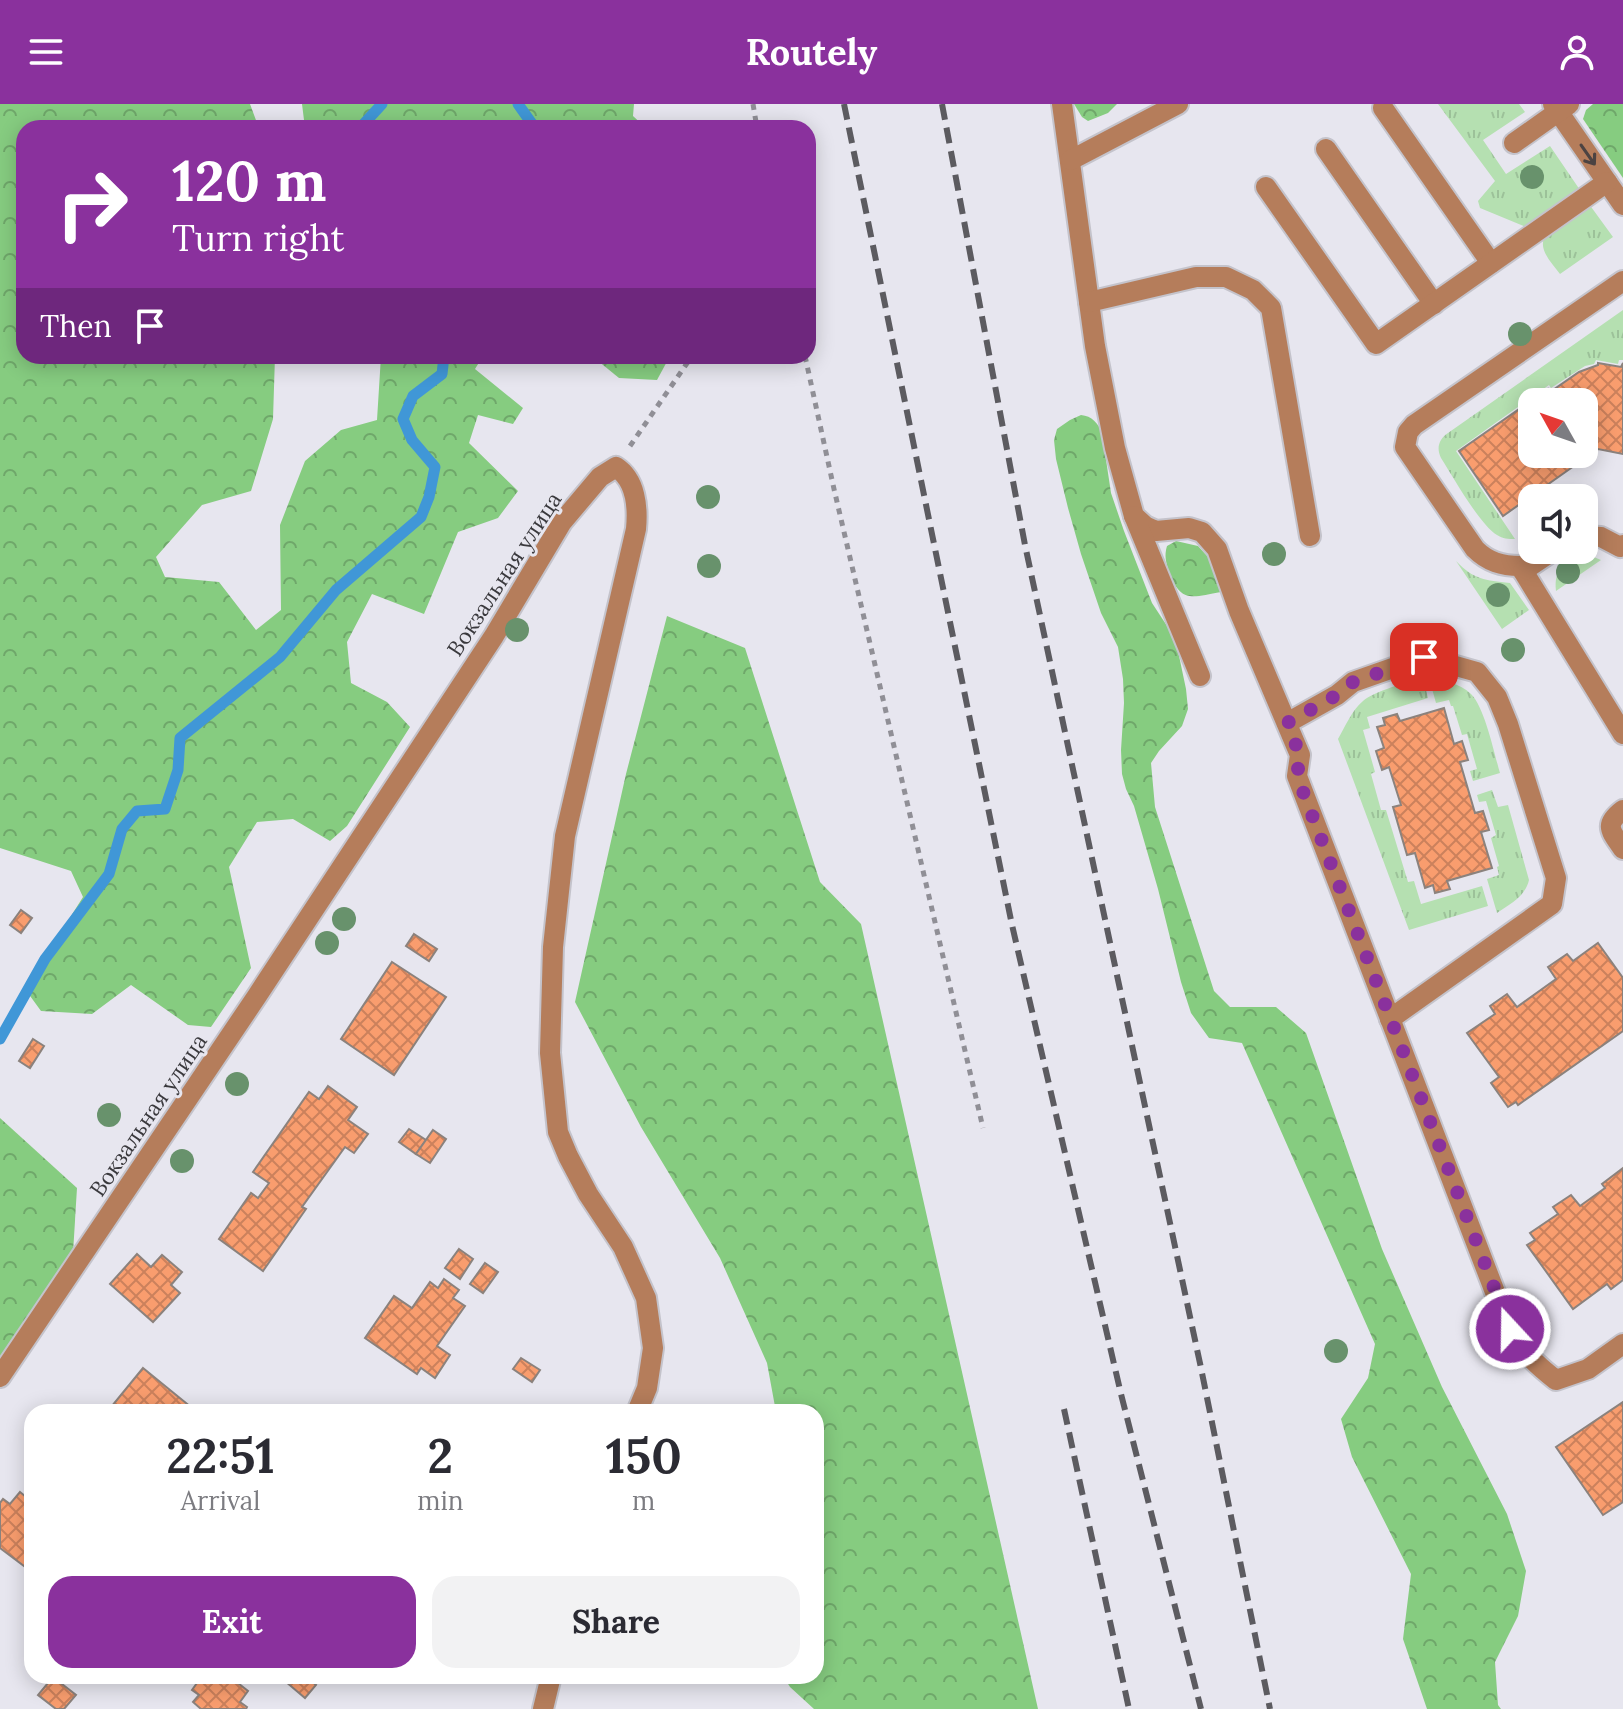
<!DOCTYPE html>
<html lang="en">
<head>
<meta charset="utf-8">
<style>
	body { margin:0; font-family:Lora,serif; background:#f2f2f3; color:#2b2b33; height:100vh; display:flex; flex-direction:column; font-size:30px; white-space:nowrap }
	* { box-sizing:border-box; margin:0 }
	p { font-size:26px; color:#7c7c81 }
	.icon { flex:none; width:44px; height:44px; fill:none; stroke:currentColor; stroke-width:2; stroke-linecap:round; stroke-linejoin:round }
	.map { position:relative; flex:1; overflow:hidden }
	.side { position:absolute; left:24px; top:1300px; width:800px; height:280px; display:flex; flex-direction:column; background:#fff; border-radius:24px; box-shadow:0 4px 20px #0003 }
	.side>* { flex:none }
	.hud { position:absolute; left:16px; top:16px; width:800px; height:244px; border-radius:24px; box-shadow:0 4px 20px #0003; background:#8a319d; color:#fff; overflow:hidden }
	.needle { width:52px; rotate:310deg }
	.tools { position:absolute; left:1518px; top:284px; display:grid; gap:16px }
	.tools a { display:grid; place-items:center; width:80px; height:80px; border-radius:16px; background:#fff; box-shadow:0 4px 20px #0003; font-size:40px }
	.pin { position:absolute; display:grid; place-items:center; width:68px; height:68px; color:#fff; margin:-34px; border-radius:16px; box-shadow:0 4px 12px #0006 }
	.me { position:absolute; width:88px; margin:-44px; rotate:339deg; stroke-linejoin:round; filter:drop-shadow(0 0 6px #0008) }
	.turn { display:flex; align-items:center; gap:28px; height:168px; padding:0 24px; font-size:36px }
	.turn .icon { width:104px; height:104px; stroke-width:2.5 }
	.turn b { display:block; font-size:56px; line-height:68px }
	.then { display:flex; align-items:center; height:76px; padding:0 24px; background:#0003; gap:16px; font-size:30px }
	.eta { display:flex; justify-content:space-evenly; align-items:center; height:136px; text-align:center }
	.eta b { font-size:48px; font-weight:700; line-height:56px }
	.button { display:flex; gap:16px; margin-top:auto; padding:16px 24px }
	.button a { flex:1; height:92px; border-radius:24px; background:#8a319d; color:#fff; font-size:32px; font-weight:700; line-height:92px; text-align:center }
	.button a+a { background:#f2f2f3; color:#2b2b33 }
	header { display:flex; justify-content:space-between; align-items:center; height:104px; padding:0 24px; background:#8a319d; color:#fff; font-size:36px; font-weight:700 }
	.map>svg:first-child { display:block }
</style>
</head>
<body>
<header><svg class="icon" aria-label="menu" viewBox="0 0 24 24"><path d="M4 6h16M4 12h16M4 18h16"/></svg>Routely<svg class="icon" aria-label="person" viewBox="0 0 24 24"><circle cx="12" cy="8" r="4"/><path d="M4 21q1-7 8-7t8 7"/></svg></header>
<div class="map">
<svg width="1623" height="1605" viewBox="0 0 1623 1605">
	<defs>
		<pattern id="grass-tufts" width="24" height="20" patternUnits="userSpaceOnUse" patternTransform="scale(2)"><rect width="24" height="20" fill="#b5e0b1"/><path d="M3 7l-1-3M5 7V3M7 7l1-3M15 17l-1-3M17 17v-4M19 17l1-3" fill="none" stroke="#9cc199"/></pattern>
		<pattern id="forest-crowns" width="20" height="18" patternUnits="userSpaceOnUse" patternTransform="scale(2)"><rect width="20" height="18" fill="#86cc80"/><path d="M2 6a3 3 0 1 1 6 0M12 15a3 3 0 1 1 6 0" fill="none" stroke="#6fa76a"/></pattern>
		<pattern id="building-cross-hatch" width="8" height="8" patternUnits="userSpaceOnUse" patternTransform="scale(2)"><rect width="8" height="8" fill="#f99d6e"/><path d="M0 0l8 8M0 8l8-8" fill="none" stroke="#cb815c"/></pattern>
	</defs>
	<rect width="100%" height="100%" fill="#e7e6ef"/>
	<!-- grass -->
	<g fill="url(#grass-tufts)">
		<path d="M1438,0H1519L1525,8L1483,36L1506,70L1550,42L1580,86L1526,123L1480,104L1478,97L1495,77Z"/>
		<path d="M1589,100L1613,133L1560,170C1552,159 1539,147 1544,134Z"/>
		<path d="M1623,206V256H1619L1618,260L1596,256L1594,260L1585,262L1551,284L1549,281L1456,347L1515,435C1508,435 1503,435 1497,431C1480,421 1453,373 1441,354C1436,344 1439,335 1448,329Z"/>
		<path d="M1580,450L1589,451L1601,456L1556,487C1554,464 1563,462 1580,450Z"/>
		<path d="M1456,457C1474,476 1485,476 1510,479L1529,506L1502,525Z"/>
		<path d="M1423,574L1428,594L1367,613L1370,624L1363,626L1375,668L1371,670L1381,706H1386L1408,778L1414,777L1421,800L1482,782L1488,802L1409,826L1338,635C1345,623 1352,606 1363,597C1373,588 1409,577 1423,574Z"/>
		<path d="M1429,574C1443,576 1460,579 1471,590C1485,604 1494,649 1500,669L1473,677L1470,667L1477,665L1467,630L1462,631L1453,602H1451L1449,596L1436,599Z"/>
		<path d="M1492,686L1498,703L1508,701L1529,776C1525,793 1510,800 1497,809L1487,775L1499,771L1497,763L1499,762L1491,734L1496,731L1486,697L1479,698L1477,691Z"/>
	</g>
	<!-- forest -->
	<g fill="url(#forest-crowns)">
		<path d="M0,0H250L257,19L283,24H24V252H275L273,315L251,387L202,401L156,453L165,473L219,478L256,526L281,506L280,421L305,357L341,326L377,316L381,252H483L475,265L523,304L513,320L478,311L469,339L518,387L498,414L458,428L424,510L372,490L347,538L351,579L387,598L410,623L347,722L330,737L293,715L257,718L229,763L251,864L211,923L188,921L131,881L92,910L41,907L25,885L83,793L71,767L0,744Z"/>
		<path d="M302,0H634L633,12L646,24H305Z"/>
		<path d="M1074,0H1117L1108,9L1088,17L1082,13Z"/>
		<path d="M1593,0H1623V74L1583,15L1586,6Z"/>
		<path d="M592,252H670L657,276L619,274Z"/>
		<path d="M1081,311C1092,312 1098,319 1102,329L1111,389L1124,427L1152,499L1173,531L1178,547L1186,585L1188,605L1182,622L1159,647L1151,659L1155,703L1214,887L1230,903H1276L1306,929L1382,1145L1442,1283L1507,1410L1526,1467L1518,1512L1495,1558L1498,1601L1501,1605H1427L1403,1535L1411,1470L1352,1353L1341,1315L1368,1274L1375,1240L1242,939L1209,934L1191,909L1181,878L1158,785L1134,702L1126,685L1122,670L1121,646L1124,599L1123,575L1118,543L1101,509L1081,450L1068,404L1056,355L1054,336L1057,325L1070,316Z"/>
		<path d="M1176,437L1198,442L1208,453L1221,488C1192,493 1181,500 1169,468C1166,458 1164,452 1167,442Z"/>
		<path d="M667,512L745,544L820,778L861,820L1038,1605H814L790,1583L783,1572H816V1308H776L767,1259L720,1154L641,1023L575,898L626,670Z"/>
		<path d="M0,1014L77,1084L73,1149L0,1254Z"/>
	</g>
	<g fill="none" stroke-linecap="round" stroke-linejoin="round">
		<!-- stream -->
		<g stroke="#4097d7" stroke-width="11">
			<path d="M518,0L535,24"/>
			<path d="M360,24L382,0"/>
			<path d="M0,935L45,855L109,770L122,725L137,707L165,705L178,666L180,634L280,553L336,486L421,413L429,393L435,363L412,336L403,315L413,292L442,270L444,252"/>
		</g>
	</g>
	<!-- building -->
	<g fill="url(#building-cross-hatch)" stroke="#8b827d" stroke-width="2" fill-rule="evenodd">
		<path d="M1598,259L1621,263L1623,259V350L1598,345L1503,412L1459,347L1548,285L1550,288L1579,268L1598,261ZM1532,298H1584V350H1532Z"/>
		<path d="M1444,604L1454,640L1462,637L1468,656L1460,658L1475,709L1483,707L1489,726L1481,728L1492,764L1447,777L1450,785L1435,789L1433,781L1425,784L1415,749L1407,751L1393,703L1401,701L1389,663L1382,666L1376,647L1384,644L1377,623L1385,621L1383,614L1397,610L1400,617Z"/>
		<path d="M21,806L32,814L21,829L10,821Z"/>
		<path d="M414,830L437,845L429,857L406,842Z"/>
		<path d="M1598,839L1623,874V927L1518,1001L1516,998L1508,1003L1491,979L1499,973L1467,929L1495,910L1490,902L1507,890L1517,903L1556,875L1548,863L1567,850L1573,857Z"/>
		<path d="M392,858L446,893L394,971L341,935Z"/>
		<path d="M33,935L44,942L30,964L19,957Z"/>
		<path d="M328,982L357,1003L348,1016L368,1030L354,1049L345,1043L302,1103L306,1105L263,1167L219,1135L251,1089L258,1094L269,1079L253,1068L309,988L319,995Z"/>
		<path d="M409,1025L426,1036L416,1050L399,1038Z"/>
		<path d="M433,1026L446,1035L430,1059L416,1050Z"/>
		<path d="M1623,1064V1176L1611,1185L1607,1180L1573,1205L1527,1141L1535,1136L1530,1129L1558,1110L1553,1103L1571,1091L1580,1102L1605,1084L1602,1080Z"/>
		<path d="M459,1145L473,1155L460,1175L445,1164Z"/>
		<path d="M137,1150L151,1163L162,1151L182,1168L171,1181L180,1189L153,1218L110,1180Z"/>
		<path d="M485,1159L498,1168L483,1189L470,1180Z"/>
		<path d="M444,1175L459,1186L453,1194L465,1202L437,1242L450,1251L435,1274L421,1264L417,1270L365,1234L394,1192L412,1204L430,1178L438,1184Z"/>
		<path d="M521,1254L540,1266L532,1278L513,1265Z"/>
		<path d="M143,1264L197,1308H107Z"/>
		<path d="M1623,1298V1398L1603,1411L1556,1343Z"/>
		<path d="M20,1388L32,1398V1459L28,1465L0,1444V1399L3,1395L10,1400Z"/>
		<path d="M202,1572H207L211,1575L213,1572H229L248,1587L240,1598L247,1603L246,1605H201L193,1598L199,1591L192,1586Z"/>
		<path d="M291,1572H305L316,1581L305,1594L286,1578Z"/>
		<path d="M53,1573L76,1591L64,1605H56L38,1591Z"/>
	</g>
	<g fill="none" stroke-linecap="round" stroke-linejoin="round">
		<!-- minor casing -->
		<g stroke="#c4c3cb" stroke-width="24">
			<g id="minor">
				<path d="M1062,0L1095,242L1115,344L1134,412L1145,422L1156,427L1189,424L1202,428L1217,445L1239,507L1300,651L1297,672L1498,1196C1514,1236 1521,1249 1556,1276L1588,1265L1623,1240"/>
				<path d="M1553,0L1623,101"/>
				<path d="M1383,4L1491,159"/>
				<path d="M1514,39L1569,0"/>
				<path d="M1326,45L1434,200"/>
				<path d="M1071,56L1178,0"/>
				<path d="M1266,83L1376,240L1607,78"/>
				<path d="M1623,177L1414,321L1408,328L1405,343L1475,445C1488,458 1502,462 1520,462L1623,630"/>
				<path d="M1089,198L1196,173H1226L1253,186L1271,204L1310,432"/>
				<path d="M1134,412L1200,572"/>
				<path d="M1584,432L1601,433L1620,443L1623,441"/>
				<path d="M1523,467L1554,446"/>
				<path d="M1287,619L1337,591L1353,578L1424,553L1477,568L1497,593L1508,620L1556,774L1552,800L1390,915"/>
				<path d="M1623,706C1603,721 1611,727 1623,745"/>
				<path d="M0,1273L257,892L494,532L562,418L600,373L616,363C636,376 638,404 636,425L565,732L553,843L550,949L558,1028L568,1052L588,1090L623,1143L646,1194L653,1244L647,1284L637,1308"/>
				<path d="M543,1605L551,1572"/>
			</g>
		</g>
		<!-- path -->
		<g stroke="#908f96" stroke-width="5" stroke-dasharray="6 6" stroke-linecap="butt">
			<path d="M753,0L757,24"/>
			<path d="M805,252L834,385L983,1024"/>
			<path d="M630,342L692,252"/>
		</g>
		<!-- minor -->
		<use href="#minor" stroke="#b57d5b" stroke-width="20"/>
		<!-- rail -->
		<g stroke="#5c5b60" stroke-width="6" stroke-dasharray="16 8" stroke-linecap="butt">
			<path d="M844,0L1012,821L1121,1290L1201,1605"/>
			<path d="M942,0L1025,441L1201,1264L1270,1605"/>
			<path d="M1064,1305L1129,1605"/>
		</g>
	</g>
	<!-- trees -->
	<g fill="#68926c">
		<circle cx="1532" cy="73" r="12"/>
		<circle cx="1520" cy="230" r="12"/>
		<circle cx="708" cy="393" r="12"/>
		<circle cx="1274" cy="450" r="12"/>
		<circle cx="709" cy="462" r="12"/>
		<circle cx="1568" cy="468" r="12"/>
		<circle cx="1498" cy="491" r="12"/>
		<circle cx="517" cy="526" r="12"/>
		<circle cx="1513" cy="546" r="12"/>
		<circle cx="344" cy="815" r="12"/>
		<circle cx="327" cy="839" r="12"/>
		<circle cx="237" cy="980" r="12"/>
		<circle cx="109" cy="1011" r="12"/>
		<circle cx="182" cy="1057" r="12"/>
		<circle cx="1336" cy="1247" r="12"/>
	</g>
	<!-- one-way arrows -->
	<defs><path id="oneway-shaft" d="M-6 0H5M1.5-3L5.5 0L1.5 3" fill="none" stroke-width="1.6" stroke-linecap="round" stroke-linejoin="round" transform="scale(2)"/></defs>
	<use stroke="#4c4342" href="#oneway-shaft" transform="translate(1588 51) rotate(55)"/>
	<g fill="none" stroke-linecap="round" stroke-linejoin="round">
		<!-- route -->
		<path stroke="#8a319d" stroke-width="14" stroke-dasharray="0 25.2" d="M1424,553L1353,578L1337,591L1287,619L1300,651L1297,672L1510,1225"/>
	</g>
	<g text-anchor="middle" stroke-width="6" stroke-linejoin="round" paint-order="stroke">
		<!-- street labels -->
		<g font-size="22" fill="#3a393d" stroke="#e7e6ef">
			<text transform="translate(504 470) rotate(-57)" y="8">Вокзальная улица</text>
			<text transform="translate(148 1011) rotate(-56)" y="8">Вокзальная улица</text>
		</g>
	</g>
</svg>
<div class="tools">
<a><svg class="needle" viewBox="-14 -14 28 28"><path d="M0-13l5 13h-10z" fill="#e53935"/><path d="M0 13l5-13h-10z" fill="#7c7c81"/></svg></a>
<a><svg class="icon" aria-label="sound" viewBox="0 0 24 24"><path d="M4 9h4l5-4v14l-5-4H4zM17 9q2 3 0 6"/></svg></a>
</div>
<div class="pin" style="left:1424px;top:553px;background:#d93025"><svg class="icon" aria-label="arrive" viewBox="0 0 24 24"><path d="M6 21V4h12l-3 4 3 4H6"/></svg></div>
<svg class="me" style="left:1510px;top:1225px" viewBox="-20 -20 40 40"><circle r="17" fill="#8a319d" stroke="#fff" stroke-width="3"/><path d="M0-11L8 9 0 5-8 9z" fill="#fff"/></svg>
<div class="hud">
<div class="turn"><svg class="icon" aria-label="right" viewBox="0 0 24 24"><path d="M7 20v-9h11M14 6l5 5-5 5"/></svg><div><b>120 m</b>Turn right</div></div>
<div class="then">Then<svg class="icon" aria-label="arrive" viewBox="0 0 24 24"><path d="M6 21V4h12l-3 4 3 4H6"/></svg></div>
</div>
<section class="side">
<div class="eta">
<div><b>22:51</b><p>Arrival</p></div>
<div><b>2</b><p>min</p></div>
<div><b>150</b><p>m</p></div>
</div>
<div class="button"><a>Exit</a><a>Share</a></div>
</section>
</div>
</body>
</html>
